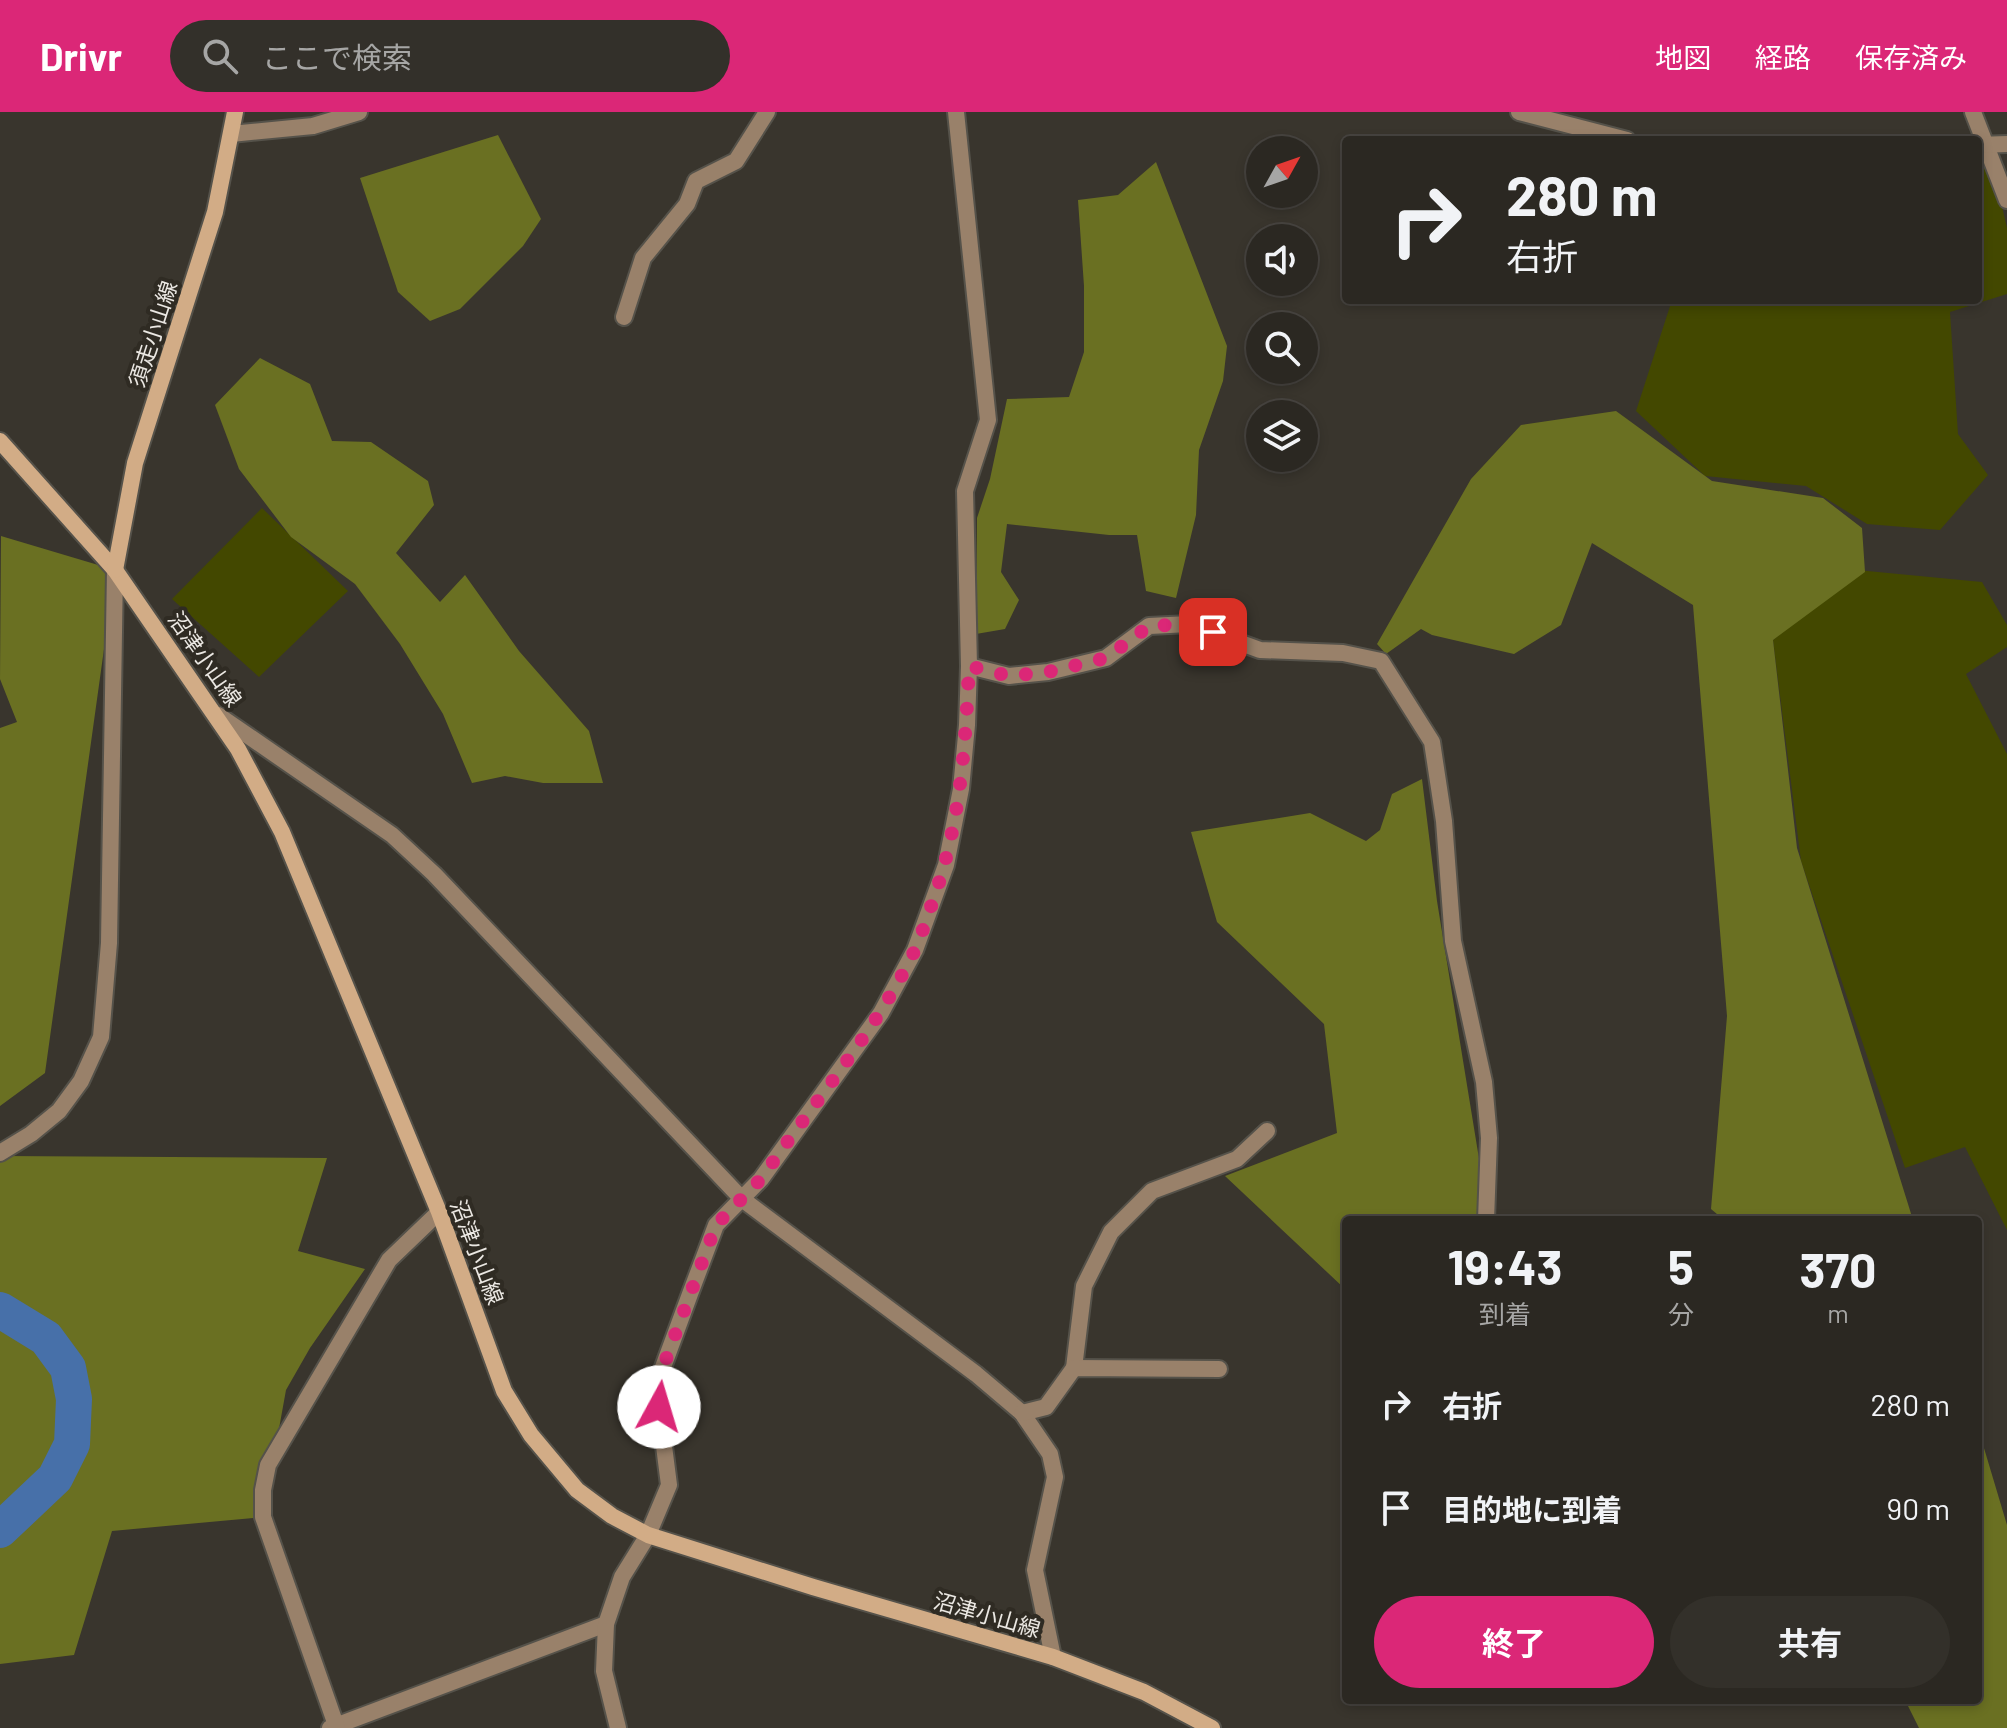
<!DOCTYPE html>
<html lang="ja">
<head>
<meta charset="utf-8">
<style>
	body { margin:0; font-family:Barlow,"Noto Sans JP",sans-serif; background:#33302a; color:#f1f3f6; height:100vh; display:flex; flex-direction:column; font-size:30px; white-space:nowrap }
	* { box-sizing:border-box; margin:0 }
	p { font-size:26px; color:#a6a6a5 }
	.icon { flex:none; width:44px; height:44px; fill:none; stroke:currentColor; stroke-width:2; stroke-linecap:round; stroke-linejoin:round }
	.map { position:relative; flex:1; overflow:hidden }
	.details { position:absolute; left:1342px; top:1104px; width:640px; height:488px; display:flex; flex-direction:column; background:#2b2822; border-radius:8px; box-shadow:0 4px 12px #0003,0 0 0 2px #474440 }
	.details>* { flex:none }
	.top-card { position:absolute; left:1342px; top:24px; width:640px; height:168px; border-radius:8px; box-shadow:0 4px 12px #0003,0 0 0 2px #474440; background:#2b2822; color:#f1f3f6; overflow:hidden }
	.needle { width:52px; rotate:50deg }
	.tools { position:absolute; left:1246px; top:24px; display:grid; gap:16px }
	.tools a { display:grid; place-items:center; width:72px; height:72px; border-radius:50%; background:#2b2822; box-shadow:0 4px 12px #0003,0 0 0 2px #474440; font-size:40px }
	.pin { position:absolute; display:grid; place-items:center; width:68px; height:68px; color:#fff; margin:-34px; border-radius:16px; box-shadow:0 4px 12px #0006 }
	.me { position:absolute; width:88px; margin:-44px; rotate:6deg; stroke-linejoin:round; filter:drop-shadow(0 0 6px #0008) }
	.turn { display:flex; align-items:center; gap:28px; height:168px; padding:0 32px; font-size:36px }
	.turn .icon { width:104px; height:104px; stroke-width:2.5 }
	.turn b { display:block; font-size:56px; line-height:68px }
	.eta { display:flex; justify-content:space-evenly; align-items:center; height:136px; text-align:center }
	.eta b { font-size:48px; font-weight:700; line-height:56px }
	.action { display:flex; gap:16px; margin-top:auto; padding:16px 32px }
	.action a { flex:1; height:92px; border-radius:48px; background:#db2777; color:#fff; font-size:32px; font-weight:700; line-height:92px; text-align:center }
	.action a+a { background:#33302a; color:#f1f3f6 }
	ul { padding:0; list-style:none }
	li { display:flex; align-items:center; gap:24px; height:104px; padding:0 32px }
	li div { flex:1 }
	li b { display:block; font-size:30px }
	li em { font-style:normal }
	header { display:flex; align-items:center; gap:48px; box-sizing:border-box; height:112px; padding:0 40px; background:#db2777; color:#fff }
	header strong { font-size:38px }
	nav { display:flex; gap:44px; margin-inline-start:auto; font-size:28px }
	.search { width:560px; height:72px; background:#33302a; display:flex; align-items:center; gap:20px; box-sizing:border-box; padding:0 28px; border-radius:44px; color:#a6a6a5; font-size:30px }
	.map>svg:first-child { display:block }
</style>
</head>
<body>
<header>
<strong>Drivr</strong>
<div class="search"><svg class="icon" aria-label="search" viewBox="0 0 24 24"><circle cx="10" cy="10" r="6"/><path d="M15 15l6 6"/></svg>ここで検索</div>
<nav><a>地図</a><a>経路</a><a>保存済み</a></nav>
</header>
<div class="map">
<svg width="2007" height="1616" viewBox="0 0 2007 1616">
	<rect width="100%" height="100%" fill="#39352d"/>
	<!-- green -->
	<g fill="#434800">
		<path d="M1989,39L2007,116V182L1950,200L1958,322L1988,363L1940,418L1867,412L1806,374L1705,364L1636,299L1672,188H1978V40Z"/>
		<path d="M262,396L348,479L259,565L172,487Z"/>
		<path d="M1857,458L1982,470L2007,513V535L1966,562L2007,642V1118L1965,1035L1905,1056L1801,749L1773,528Z"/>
	</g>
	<!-- forest -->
	<g fill="#6a7022">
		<path d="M498,23L541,107L523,134L460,197L430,209L398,180L360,66Z"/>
		<path d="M1156,50L1227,234L1223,269L1199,338L1196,403L1176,486L1146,479L1137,423H1109L1007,412L1001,460L1019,488L1005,517L976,522L977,406L990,367L1007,287L1069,285L1084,240V174L1078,88L1118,83Z"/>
		<path d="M260,246L310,272L332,329L371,330L428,369L434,393L396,441L440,490L465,463L519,539L589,619L603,671H543L505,664L472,671L443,602L400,532L355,472L291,425L239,357L215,293Z"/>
		<path d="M1616,299L1712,369L1823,386L1862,416L1865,460L1773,528L1797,736L1913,1108H1724L1711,1097L1727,904L1693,493L1592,431L1561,513L1514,542L1432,523L1421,517L1386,542L1377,532L1471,367L1521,313Z"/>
		<path d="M1,424L115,458L45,961L0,994V616L17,610L0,567Z"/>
		<path d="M1422,667L1437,789L1489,1108H1346L1345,1177L1225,1064L1337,1021L1324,912L1217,810L1191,720L1310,701L1366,729L1380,718L1392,682Z"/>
		<path d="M0,1044L327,1046L298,1139L365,1157L310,1236L286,1278L263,1405L112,1419L74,1543L0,1552Z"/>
		<path d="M1978,1316L2007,1413V1616H1919L1905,1588H1978Z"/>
	</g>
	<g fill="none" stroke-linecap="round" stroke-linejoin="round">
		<!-- river -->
		<path stroke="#4770a9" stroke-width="36" d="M0,1198L46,1226L68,1256L74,1287L72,1332L55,1366L0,1418"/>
		<!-- minor casing -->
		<g stroke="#55524a" stroke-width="20">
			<g id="minor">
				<path d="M231,22L313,14L359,0"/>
				<path d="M624,205L643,146L687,92L696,69L736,49L767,0"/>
				<path d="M969,554L1009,564L1048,560L1106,546L1149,514L1189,512L1260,538L1343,541L1381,549L1432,630L1444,709L1453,829L1484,970L1489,1026L1486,1108"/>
				<path d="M218,603L392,723L434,762L742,1087L976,1262L1022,1301L1050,1342L1055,1365L1035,1458L1053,1545"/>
				<path d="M1074,1256L1084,1174L1111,1120L1152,1079L1237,1047L1267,1019"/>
				<path d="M1022,1301L1046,1295L1074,1256L1219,1257"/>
				<path d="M330,1616L606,1512"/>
				<path d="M337,1616L263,1405V1378L268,1353L389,1148L439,1100"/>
				<path d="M618,1616L604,1559L606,1512L622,1465L648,1423L669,1373L659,1295V1266L690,1182L716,1113L761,1067L881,901L915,838L946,753L961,677L967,613L969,554L965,379L988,308L956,0"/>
			</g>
		</g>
		<!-- tertiary casing -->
		<g stroke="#55524a" stroke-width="20">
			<g id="tertiary">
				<path d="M1519,0L1627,28"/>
				<path d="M1973,0L2007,88"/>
				<path d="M1978,33L2007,32"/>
				<path d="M0,1041L31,1022L59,999L81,969L101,925L109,831L115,458"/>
			</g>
		</g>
		<!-- secondary casing -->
		<g stroke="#55524a" stroke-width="20">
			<g id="secondary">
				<path d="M0,329L115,458L238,637L282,720L439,1100L504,1279L531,1323L577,1378L612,1404L648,1423L813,1475L1053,1545L1144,1580L1212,1616"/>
				<path d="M115,458L135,351L215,100L235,0"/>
			</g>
		</g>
		<!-- minor -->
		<use href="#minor" stroke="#99816a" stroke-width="16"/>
		<!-- tertiary -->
		<use href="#tertiary" stroke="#99816a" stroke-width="16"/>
		<!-- secondary -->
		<use href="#secondary" stroke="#d2ac86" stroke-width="16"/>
	</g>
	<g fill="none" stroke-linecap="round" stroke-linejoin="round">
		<!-- route -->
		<path stroke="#db2777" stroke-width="14" stroke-dasharray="0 25.2" d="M659,1295V1266L716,1113L761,1067L778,1043C825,977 878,914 914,840C920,828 924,814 929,800C960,717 965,642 969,554L1009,564L1048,560L1106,546L1149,514L1189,512L1213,520"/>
	</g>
	<g text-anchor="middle" stroke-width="8" stroke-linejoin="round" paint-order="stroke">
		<!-- street labels -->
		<g font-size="22" fill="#ebe8e3" stroke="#2f2b23">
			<text transform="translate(153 222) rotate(-72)" y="8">須走小山線</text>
			<text transform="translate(205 547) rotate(55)" y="8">沼津小山線</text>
			<text transform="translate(477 1140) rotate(69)" y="8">沼津小山線</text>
			<text transform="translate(987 1503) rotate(16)" y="8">沼津小山線</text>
		</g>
	</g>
</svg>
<div class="tools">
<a><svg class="needle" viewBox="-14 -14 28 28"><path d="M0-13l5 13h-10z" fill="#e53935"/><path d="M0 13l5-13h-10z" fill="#a6a6a5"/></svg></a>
<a><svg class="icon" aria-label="sound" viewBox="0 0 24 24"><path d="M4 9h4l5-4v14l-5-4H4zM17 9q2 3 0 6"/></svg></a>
<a><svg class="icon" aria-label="search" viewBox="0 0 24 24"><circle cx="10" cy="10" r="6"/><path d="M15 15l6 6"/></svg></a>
<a><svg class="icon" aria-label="layers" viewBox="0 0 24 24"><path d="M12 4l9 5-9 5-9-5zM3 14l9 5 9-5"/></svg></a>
</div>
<div class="pin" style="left:1213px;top:520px;background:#d93025"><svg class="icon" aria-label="arrive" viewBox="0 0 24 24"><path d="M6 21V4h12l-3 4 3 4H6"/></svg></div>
<svg class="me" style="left:659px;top:1295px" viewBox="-20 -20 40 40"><circle r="19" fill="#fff"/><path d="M0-13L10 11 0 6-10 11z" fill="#db2777"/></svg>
<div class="top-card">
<div class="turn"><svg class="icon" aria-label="right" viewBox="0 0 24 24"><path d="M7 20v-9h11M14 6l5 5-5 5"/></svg><div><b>280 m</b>右折</div></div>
</div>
<section class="details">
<div class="eta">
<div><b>19:43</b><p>到着</p></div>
<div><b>5</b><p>分</p></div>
<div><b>370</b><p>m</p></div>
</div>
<ul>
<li><svg class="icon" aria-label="right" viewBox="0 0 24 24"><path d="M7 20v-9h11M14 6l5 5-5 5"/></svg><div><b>右折</b></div><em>280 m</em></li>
<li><svg class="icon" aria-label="arrive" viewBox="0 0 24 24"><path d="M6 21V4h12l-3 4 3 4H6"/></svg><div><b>目的地に到着</b></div><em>90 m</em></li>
</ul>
<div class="action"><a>終了</a><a>共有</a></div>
</section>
</div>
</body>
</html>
